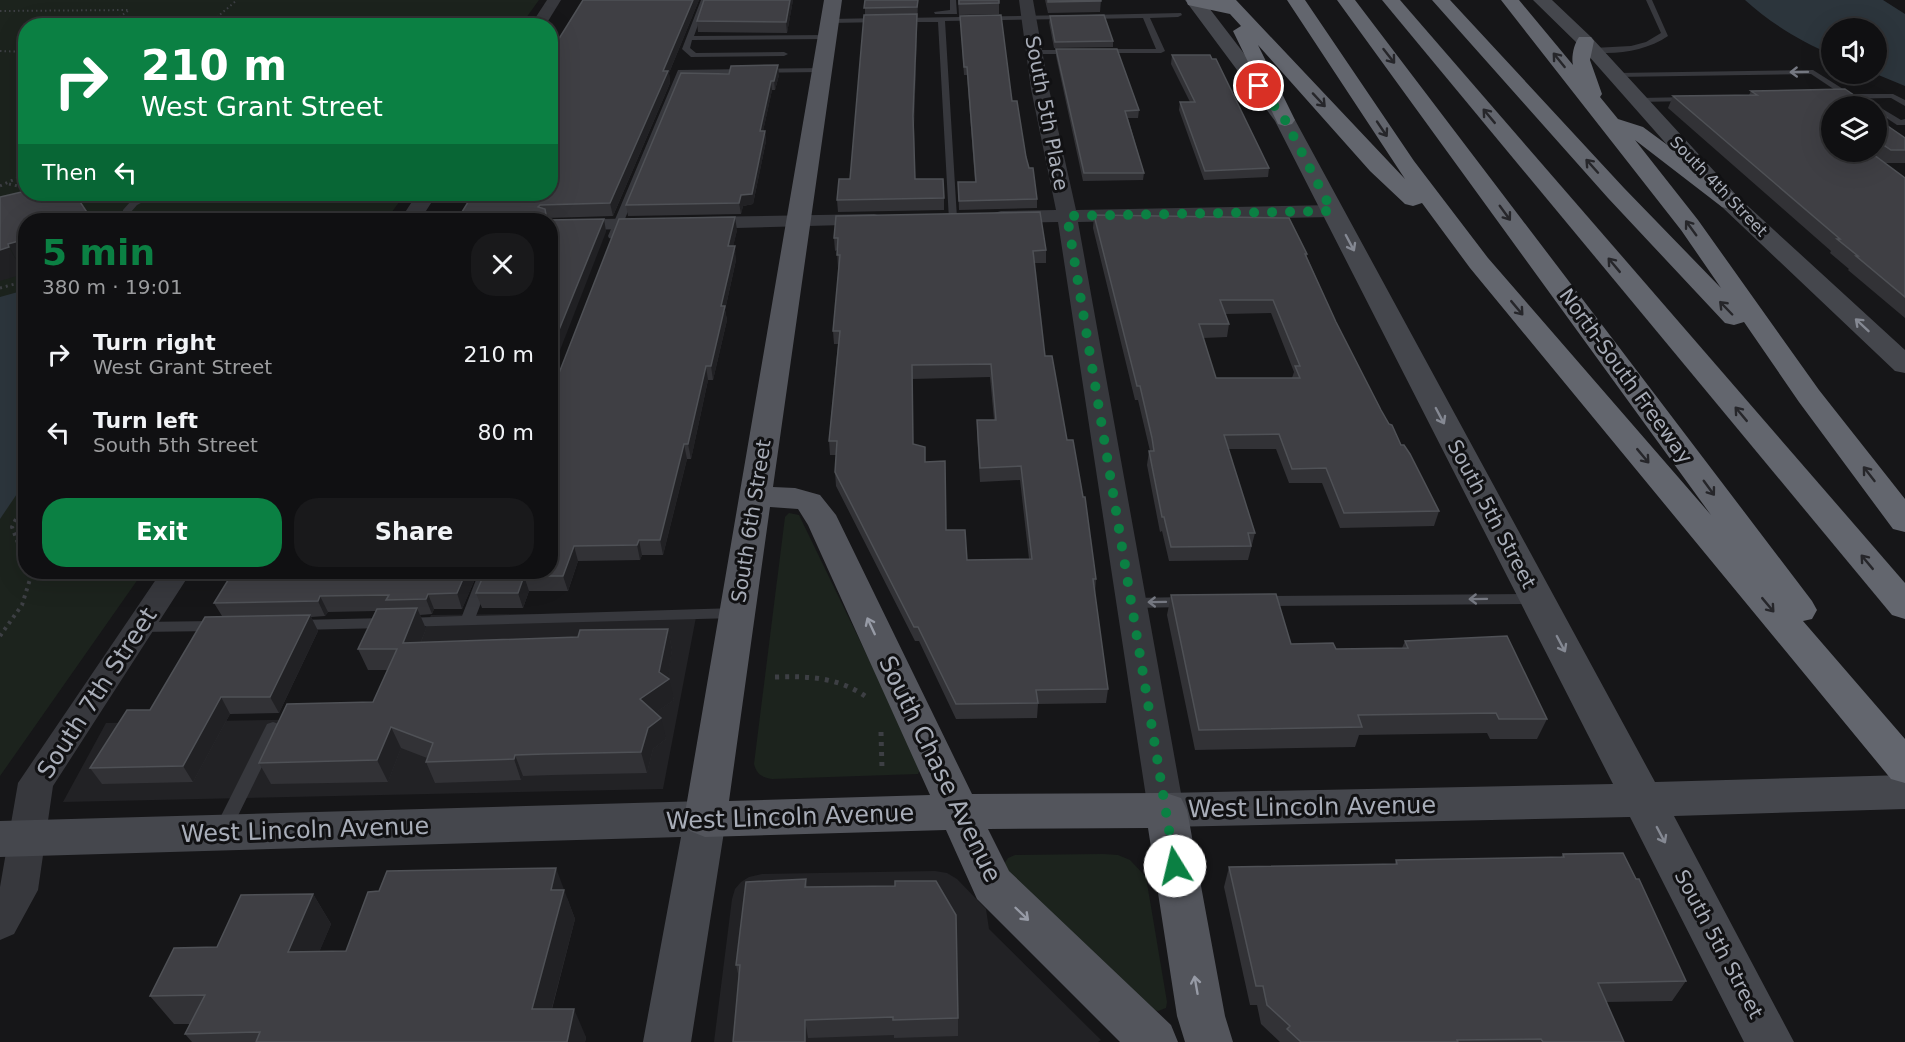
<!DOCTYPE html>
<html lang="en">
<head>
<meta charset="utf-8">
<style>
	body { margin:0; font-family:"DejaVu Sans",sans-serif; background:#19191b; color:#f1f3f6; height:100vh; display:flex; flex-direction:column; font-size:22px; white-space:nowrap }
	* { box-sizing:border-box; margin:0 }
	p { font-size:20px; color:#9c9d9f }
	.icon { flex:none; width:33px; height:33px; fill:none; stroke:currentColor; stroke-width:2; stroke-linecap:round; stroke-linejoin:round }
	.map { position:relative; flex:1; overflow:hidden }
	.drawer { position:absolute; left:18px; top:213px; width:540px; height:366px; display:flex; flex-direction:column; background:#101012; border-radius:24px; box-shadow:0 6px 24px #0002,0 0 0 2px #303032 }
	.drawer>* { flex:none }
	.top-card { position:absolute; left:18px; top:18px; width:540px; height:183px; border-radius:24px; box-shadow:0 6px 24px #0002,0 0 0 2px #303032; background:#0b8043; color:#fff; overflow:hidden }
	.tools { position:absolute; left:1821px; top:18px; display:grid; gap:12px }
	.tools a { display:grid; place-items:center; width:66px; height:66px; border-radius:50%; background:#101012; box-shadow:0 6px 24px #0002,0 0 0 2px #303032; font-size:30px }
	.pin { position:absolute; display:grid; place-items:center; width:51px; height:51px; color:#fff; margin:-26px; border:3px solid #fff; border-radius:50%; box-shadow:0 2px 6px #0007 }
	.me { position:absolute; width:66px; margin:-33px; rotate:351deg; stroke-linejoin:round; filter:drop-shadow(0 0 4px #0008) }
	.turn { display:flex; align-items:center; gap:21px; height:126px; padding:0 24px; font-size:27px }
	.turn .icon { width:78px; height:78px; stroke-width:2.5 }
	.turn b { display:block; font-size:42px; line-height:51px }
	.then { display:flex; align-items:center; height:57px; padding:0 24px; background:#0003; gap:12px; font-size:22px }
	.round { display:grid; place-items:center; flex:none; width:63px; height:63px; border-radius:24px; background:#19191b }
	.summary { display:flex; align-items:center; justify-content:space-between; height:102px; padding:0 24px }
	h1 { font-size:36px; font-weight:800; line-height:45px; color:#0b8043 }
	.primary-button { display:flex; gap:12px; margin-top:auto; padding:12px 24px }
	.primary-button a { flex:1; height:69px; border-radius:24px; background:#0b8043; color:#fff; font-size:24px; font-weight:800; line-height:69px; text-align:center }
	.primary-button a+a { background:#19191b; color:#f1f3f6 }
	ul { padding:0; list-style:none }
	li { display:flex; align-items:center; gap:18px; height:78px; padding:0 24px }
	li div { flex:1 }
	li b { display:block; font-size:22px }
	li em { font-style:normal }
	.map>svg:first-child { display:block }
</style>
</head>
<body>
<div class="map">
<svg width="1905" height="1042" viewBox="0 0 1905 1042">
	<rect width="100%" height="100%" fill="#161618"/>
	<!-- built -->
	<g fill="#222225">
		<path d="M697,612L663,789L63,802L106,723L386,718L431,615Z"/>
		<path d="M935,871L947,873L957,879L986,909L989,929L1101,1040L1098,1042H714L732,899L735,889L741,882L749,877L762,874Z"/>
	</g>
	<!-- green -->
	<g fill="#1c231d">
		<path d="M0,0H539L521,25L26,26V194H405L386,220H26V572H143L0,776Z"/>
		<path d="M789,513L799,515L921,767L918,774L772,779C762,777 757,775 754,764L785,517Z"/>
		<path d="M1103,854L1118,855L1130,860L1146,877L1167,1002L1166,1008L1158,1011L1149,1008L1006,872L1004,864L1008,858L1015,855Z"/>
	</g>
	<!-- water -->
	<g fill="#2c353c">
		<path d="M1745,0H1883L1905,14V86L1876,74V28H1832L1831,54C1801,42 1769,22 1745,0Z"/>
		<path d="M25,290V482L0,519V297Z"/>
	</g>
	<g fill="none" stroke-linecap="round" stroke-linejoin="round">
		<!-- path-far3 -->
		<g stroke="#3d3f44" stroke-width="2" stroke-dasharray="1.5 3" stroke-linecap="butt">
			<path d="M0,11L129,10L108,26"/>
			<path d="M201,26L215,19L237,0"/>
			<path d="M0,51L26,52"/>
		</g>
		<!-- path-far2 -->
		<g stroke="#3d3f44" stroke-width="3" stroke-dasharray="2 4" stroke-linecap="butt">
			<path d="M9,184L26,188"/>
			<path d="M0,186L26,174"/>
			<path d="M0,288L26,281"/>
		</g>
		<!-- path-far1 -->
		<g stroke="#3d3f44" stroke-width="4" stroke-dasharray="3 4.5" stroke-linecap="butt">
			<path d="M26,499L12,527L26,564"/>
			<path d="M0,636L22,605L31,576L29,572"/>
		</g>
		<!-- path -->
		<g stroke="#3d3f44" stroke-width="5" stroke-dasharray="4 6" stroke-linecap="butt">
			<path d="M775,677C808,676 837,677 865,696"/>
			<path d="M881,732L882,769"/>
		</g>
		<!-- lane -->
		<g fill="#37383d" fill-rule="evenodd">
			<path d="M701,0H707L694,36L828,35L832,37L828,39L692,40L690,48L696,53L784,52L788,54L784,56L691,57L682,49Z"/>
			<path d="M950,0H956L957,14H935L934,12L950,10Z"/>
			<path d="M1646,0H1652L1668,36C1646,51 1617,55 1590,52V48H1593L1631,46L1646,42L1661,33Z"/>
			<path d="M1181,13L1182,15L1178,17L1150,18L1165,51L1161,53H1096V49H1156L1143,18L1087,19L1083,17L1087,15Z"/>
			<path d="M1071,15V19H1068L945,21L957,218L949,220L938,22H901L897,20L901,18Z"/>
			<path d="M882,18L886,20L885,22L830,23L826,21L830,19Z"/>
			<path d="M1035,50H1074L1078,52L1074,54H1032V50Z"/>
			<path d="M825,68L826,70L822,72L684,74L618,236L613,239L609,238L608,236L678,70Z"/>
			<path d="M1813,70L1851,94H1893L1905,100V106L1891,98L1835,99V95L1841,94L1811,74L1616,77L1612,75L1616,73Z"/>
			<path d="M1693,97L1694,99L1690,101L1638,102L1634,100L1638,98Z"/>
			<path d="M1876,105L1901,120L1905,119V125H1897L1876,111V106H1872Z"/>
			<path d="M147,194H158L137,205L131,212L132,220H122L123,210L131,201Z"/>
			<path d="M479,572H493L476,616L736,608L741,609L743,613L741,617L736,618L400,627L398,623L400,619L405,618L462,616Z"/>
			<path d="M1535,594L1540,595L1542,599L1540,603L1535,604L1260,606L1255,605L1253,601L1255,597L1260,596Z"/>
			<path d="M1187,597L1192,598L1194,602L1192,606L1187,607L1132,608L1127,607L1125,603L1127,599L1132,598Z"/>
			<path d="M386,618L391,619L393,623L391,627L386,628L298,630L293,629L291,625L293,621L298,620Z"/>
			<path d="M215,621L220,622L222,626L220,630L215,631L139,632L134,631L132,627L134,623L139,622Z"/>
			<path d="M273,722L279,724L281,728L228,836L222,838L216,836L213,831L216,826L267,724Z"/>
		</g>
		<!-- street -->
		<g fill="#37383d" fill-rule="evenodd">
			<path d="M547,0H561L545,26H530Z"/>
			<path d="M1019,0H1033L1049,89L1076,210L1332,205L1339,207L1342,211L1339,215L1332,217L1078,222L1184,810L1179,821L1166,825L1153,821L1148,810L1058,222L1001,223L994,221L991,217L994,213L1001,211L1056,210L1031,89Z"/>
			<path d="M417,194H437L420,220H400Z"/>
			<path d="M874,214L881,216L884,220L881,224L699,229L692,227L689,223L692,219L699,217Z"/>
			<path d="M655,218L662,220L665,224L662,228L550,231V220H543Z"/>
			<path d="M161,572H191L53,786L38,890L14,934L0,940V887L18,783Z"/>
		</g>
		<!-- secondary -->
		<g fill="#45474d" fill-rule="evenodd">
			<path d="M1185,0H1203L1295,120L1655,782L1905,775V809L1674,816L1794,1042H1744L1630,817L1166,827L1151,822L1145,810L1151,798L1166,793L1613,784L1275,121Z"/>
			<path d="M1533,0H1552L1591,37L1738,197L1905,350V373L1895,371L1722,207L1579,45Z"/>
			<path d="M705,801L720,807L726,819L691,1042H643L681,837L0,857V821Z"/>
		</g>
		<!-- primary -->
		<path fill="#53555c" fill-rule="evenodd" d="M824,0H842L773,487L795,488L820,495L836,515L972,794L1166,793L1181,798L1187,810L1225,1016L1233,1042H1185L1177,1016L1148,828L988,829L1009,871L1171,1025L1178,1042H1120L977,899L946,830L705,837L690,831L684,819ZM770,507L798,509L808,525L930,795L729,801Z"/>
		<!-- highway -->
		<g fill="#63666e" fill-rule="evenodd">
			<path d="M1186,0H1236L1405,179L1287,0H1305L1414,161L1488,258L1711,515L1337,0H1355L1812,601L1817,610L1812,619L1803,621L1905,739V783L1891,779L1470,268L1422,203L1413,206L1405,204L1370,171L1258,45L1295,120L1292,124L1285,126L1278,124L1233,31L1241,26L1230,14L1188,5Z"/>
			<path d="M1382,0H1400L1905,583V619L1892,615Z"/>
			<path d="M1432,0H1450L1624,188L1721,288L1681,230L1501,0H1519L1573,65C1571,57 1574,44 1579,37H1591L1594,41L1590,60L1602,94L1600,97L1618,119L1643,127L1738,197L1742,202L1738,207L1730,209L1722,207L1635,140L1698,220L1819,390L1905,499V532L1893,529L1799,402L1744,322L1734,325L1725,323L1608,198Z"/>
		</g>
	</g>
	<!-- wall -->
	<g fill="#323236" fill-rule="evenodd">
		<path d="M583,0H699L669,73L670,83L613,216L547,218V220L604,219L606,232L457,220L550,194Z"/>
		<path d="M793,0L787,33L698,32L697,21Z"/>
		<path d="M865,0H918L914,127L915,179L944,198V210L838,212L837,200L850,179L865,15Z"/>
		<path d="M958,0H999V14L959,15Z"/>
		<path d="M1045,0H1101L1100,12L1048,13Z"/>
		<path d="M960,16L1012,101L1037,199V208L959,210L958,182H975L967,75H964Z"/>
		<path d="M1050,16L1113,41V47L1054,48L1049,22Z"/>
		<path d="M1056,49L1139,110L1138,118H1128L1144,173L1143,180L1083,181L1056,56Z"/>
		<path d="M1172,55L1269,168L1268,177L1204,180L1179,110L1180,102H1190L1171,64Z"/>
		<path d="M729,74L779,75L775,90H772L763,131H765L766,141L753,204L743,206L741,214L628,216L626,205Z"/>
		<path d="M1751,91L1832,152H1876V111L1886,117L1883,122L1905,138V163H1885L1905,178V318L1848,270L1849,269L1830,253L1831,251L1668,108L1673,96L1749,95Z"/>
		<path d="M1094,215L1307,254V257L1336,322L1381,410L1439,511L1434,526L1340,528L1322,483H1289L1276,449H1228L1255,533L1248,560L1169,561L1162,531L1160,532L1147,465L1149,451H1150L1138,400H1135L1093,228ZM1271,313L1294,372L1292,378H1216L1203,338L1227,337L1229,324L1225,314Z"/>
		<path d="M737,230L733,246L736,260L725,310L727,320L713,380H708L691,459H687L663,555H642L640,560L578,561L568,591H529L523,608H482L476,593L554,386Z"/>
		<path d="M834,238L1046,250V263H1034L1045,356L1067,440L1096,579L1095,594L1108,689L1106,703L1038,704L1037,718L956,719L919,641H915L836,486L835,472L836,455H830L829,441L838,344H834L833,331L839,268H838L837,250L835,251ZM990,377L994,420H977V434L980,482L1020,480L1029,559L967,560L946,530L925,462L913,444L912,379Z"/>
		<path d="M478,572L462,609H434L432,614L420,615L426,629L421,642L578,637L668,629L672,650L667,678L674,700L655,713L666,739L653,749L647,773L552,775L523,776L521,780L435,783L426,762L427,758L401,748L388,782L271,784L259,763L373,702L388,670H368L358,649L376,611L328,612L325,616L311,617L318,631L279,713L230,714L193,782L102,784L90,768L150,710L222,616L214,603Z"/>
		<path d="M1171,595L1291,644L1336,649L1402,648L1405,641L1547,719L1537,739H1490L1487,733L1359,735L1355,747L1195,750L1167,615Z"/>
		<path d="M1563,854L1686,981L1672,1001L1606,1002L1624,1042H1280L1261,1024L1257,1005H1250L1224,887L1229,867L1395,864L1396,860L1561,857Z"/>
		<path d="M806,879L807,887L958,1018V1036L894,1038V1035L808,1038L739,978L736,965Z"/>
		<path d="M313,894L331,924L319,952L346,951L567,898L575,919L552,1009L586,1037L585,1042H192L185,1034L190,1024H174L150,996L217,947Z"/>
	</g>
	<!-- shaded-wall -->
	<g fill="#212124">
		<path d="M693,0H699L669,73L670,83L613,216L610,203L663,71Z"/>
		<path d="M790,0H793L787,33L786,22Z"/>
		<path d="M917,14V24L914,128L913,116Z"/>
		<path d="M778,65L779,75L775,90L774,81Z"/>
		<path d="M771,81L772,90L761,141L760,131Z"/>
		<path d="M765,131L766,141L753,204L743,206L741,214L739,203L741,195Z"/>
		<path d="M735,217L737,230L730,260L728,246Z"/>
		<path d="M604,219L606,232L550,376V352Z"/>
		<path d="M26,239V270L22,271L8,244Z"/>
		<path d="M735,246L736,260L725,310L727,320L713,380L711,366L721,306Z"/>
		<path d="M9,247L24,274L0,281V250Z"/>
		<path d="M706,366L708,380L691,459L688,444Z"/>
		<path d="M684,444L687,459L663,555L660,540Z"/>
		<path d="M639,540L642,555L640,560L637,545Z"/>
		<path d="M574,546L578,561L568,591L563,576Z"/>
		<path d="M466,572H478L462,609L457,593Z"/>
		<path d="M524,576L529,591L523,608L518,593Z"/>
		<path d="M428,594L434,609L432,614L426,599Z"/>
		<path d="M320,596L328,612L325,616L318,601Z"/>
		<path d="M417,608L426,629L412,664L403,643Z"/>
		<path d="M310,615L318,631L279,713L270,697Z"/>
		<path d="M668,629L672,650L667,681L669,679L674,700L645,720L640,699L659,672Z"/>
		<path d="M221,697L230,714L193,782L183,766Z"/>
		<path d="M661,718L666,739L653,749L647,773L641,752L648,728Z"/>
		<path d="M391,727L401,748L388,782L377,760Z"/>
		<path d="M515,755L523,776L521,780L514,759Z"/>
		<path d="M556,868L575,919L544,1038L532,1009L551,890Z"/>
		<path d="M313,894L331,924L307,981L288,952Z"/>
		<path d="M574,1009L586,1037L585,1042H567Z"/>
		<path d="M805,1020L808,1038V1042H805Z"/>
	</g>
	<!-- building -->
	<g fill="#3f3f44" stroke="#4f5156" stroke-width="1.5" fill-rule="evenodd">
		<path d="M583,0H693L663,71H668L610,203L540,205L538,207L545,209L547,220L604,219L550,352V220H457L473,194H550V53Z"/>
		<path d="M704,0H790L786,22L697,21Z"/>
		<path d="M865,0H918L917,7L864,8Z"/>
		<path d="M959,0H999V3L959,4Z"/>
		<path d="M1048,0H1101V1L1048,2Z"/>
		<path d="M917,14L913,116L915,179H943L944,198L837,200L839,179H850L864,15Z"/>
		<path d="M1001,15L1012,101H1017L1026,157L1029,168H1033L1037,199L959,201L958,182H976L967,67H964L960,16Z"/>
		<path d="M1104,15L1113,41L1055,42L1050,16Z"/>
		<path d="M1056,49H1117L1139,110L1125,111L1144,173H1084Z"/>
		<path d="M1172,55H1210L1212,59H1216L1269,168L1205,171L1180,102H1195Z"/>
		<path d="M778,65L774,81H771L760,131H765L752,194L741,195L739,203L626,205L681,73L729,74L731,66Z"/>
		<path d="M1845,89L1870,106H1832V152H1870L1905,178V297L1856,256H1858L1837,239H1840L1673,96L1757,95L1751,91Z"/>
		<path d="M1876,111L1886,117L1876,118Z"/>
		<path d="M1876,118L1905,138V150H1891L1876,140Z"/>
		<path d="M26,191V194H75L92,220H26V239L8,244L9,247L0,250V197Z"/>
		<path d="M1040,212L1046,250L1033,251L1045,356H1052L1067,440H1073L1083,497H1085L1096,579H1093L1108,689L1036,690L1038,703L956,704L918,627H914L835,472L837,441H829L840,331H833L840,255H837L838,238H834L836,216ZM991,364L996,420H977L980,468L1021,466L1032,559L967,560L965,530H946L945,461L925,462V447L913,444L912,365Z"/>
		<path d="M1094,215L1289,218L1307,254H1305L1336,322L1381,410L1389,424L1392,425L1401,445H1404L1410,454L1439,511L1344,513L1326,468L1292,469L1279,434L1224,435L1255,533H1248L1251,546L1171,547L1164,517H1162L1149,451H1154L1152,438L1140,386H1137ZM1220,300H1273L1300,366H1295L1300,378H1216L1199,324H1229Z"/>
		<path d="M735,217L728,246H735L721,306H725L711,366H706L688,444H684L660,540H639L637,545L574,546L563,576H524L518,593H476L485,572H550V388L554,386L619,219Z"/>
		<path d="M233,572H466L457,593L428,594L426,599L386,600L389,595L320,596L318,601L214,603Z"/>
		<path d="M1276,594L1291,644L1333,643L1336,649L1408,648L1405,641L1507,636L1547,719H1499L1496,713L1358,715L1362,727L1199,730L1171,595Z"/>
		<path d="M417,608L403,643L578,637L580,630L668,629L659,672L669,679L640,699L661,718L648,728L641,752L545,754L515,755L514,759L426,762L433,743L391,727L377,760L259,763L287,704L373,702L397,649H358L377,609Z"/>
		<path d="M310,615L270,697H221L183,766L90,768L127,710H150L205,617Z"/>
		<path d="M1623,853L1636,879H1639L1686,981L1598,983L1624,1042H1543L1541,1039L1457,1040L1458,1042H1301L1287,1029L1290,1026L1267,1005L1263,986H1256L1229,867L1397,864L1396,860L1564,857L1563,854Z"/>
		<path d="M556,868L551,890H564L532,1009H574L567,1042H256L260,1032L185,1034L205,995L150,996L174,948L217,947L241,895L313,894L288,952L346,951L368,892L379,891L387,871Z"/>
		<path d="M806,879L805,887L895,886V881H936L956,915L958,1018L893,1020V1017L805,1020V1042H733L740,965H736L746,882Z"/>
	</g>
	<!-- one-way arrows -->
	<defs><path id="oneway-shaft" d="M-6 0H5M1.5-3L5.5 0L1.5 3" fill="none" stroke-width="1.6" stroke-linecap="round" stroke-linejoin="round" transform="scale(1.5)"/></defs>
	<g stroke="#26262a">
		<use href="#oneway-shaft" transform="translate(1389 56) rotate(52)"/>
		<use href="#oneway-shaft" transform="translate(1559 60) rotate(-129)"/>
		<use href="#oneway-shaft" transform="translate(1319 100) rotate(47)"/>
		<use href="#oneway-shaft" transform="translate(1489 116) rotate(-130)"/>
		<use href="#oneway-shaft" transform="translate(1382 129) rotate(56)"/>
		<use href="#oneway-shaft" transform="translate(1592 166) rotate(-132)"/>
		<use href="#oneway-shaft" transform="translate(1505 213) rotate(54)"/>
		<use href="#oneway-shaft" transform="translate(1691 228) rotate(-126)"/>
		<use href="#oneway-shaft" transform="translate(1614 265) rotate(-130)"/>
		<use href="#oneway-shaft" transform="translate(1517 308) rotate(50)"/>
		<use href="#oneway-shaft" transform="translate(1726 308) rotate(-134)"/>
		<use href="#oneway-shaft" transform="translate(1741 414) rotate(-130)"/>
		<use href="#oneway-shaft" transform="translate(1643 456) rotate(50)"/>
		<use href="#oneway-shaft" transform="translate(1869 474) rotate(-128)"/>
		<use href="#oneway-shaft" transform="translate(1709 488) rotate(54)"/>
		<use href="#oneway-shaft" transform="translate(1867 562) rotate(-130)"/>
		<use href="#oneway-shaft" transform="translate(1768 605) rotate(50)"/>
	</g>
	<g stroke="#757881">
		<use href="#oneway-shaft" transform="translate(1799 72) rotate(179)"/>
		<use href="#oneway-shaft" transform="translate(1478 599) rotate(179)"/>
		<use href="#oneway-shaft" transform="translate(1157 602) rotate(179)"/>
	</g>
	<g stroke="#858993">
		<use href="#oneway-shaft" transform="translate(1350 243) rotate(62)"/>
		<use href="#oneway-shaft" transform="translate(1862 325) rotate(-137)"/>
		<use href="#oneway-shaft" transform="translate(1440 416) rotate(62)"/>
		<use href="#oneway-shaft" transform="translate(1561 644) rotate(62)"/>
		<use href="#oneway-shaft" transform="translate(1661 835) rotate(62)"/>
	</g>
	<g stroke="#979ba6">
		<use href="#oneway-shaft" transform="translate(871 626) rotate(-115)"/>
		<use href="#oneway-shaft" transform="translate(1022 914) rotate(44)"/>
		<use href="#oneway-shaft" transform="translate(1196 985) rotate(-100)"/>
	</g>
	<g fill="none" stroke-linecap="round" stroke-linejoin="round">
		<!-- route -->
		<path stroke="#0b8043" stroke-width="10" stroke-dasharray="0 18" d="M1175,866L1067,216L1332,211L1285,120L1259,86"/>
	</g>
	<g text-anchor="middle" stroke-width="6" stroke-linejoin="round" paint-order="stroke">
		<!-- far-street labels -->
		<g font-size="16" fill="#a8adb8" stroke="#111113">
			<text transform="translate(1719 186) rotate(46)" y="6">South 4th Street</text>
		</g>
		<!-- street labels -->
		<g font-size="20" fill="#a8adb8" stroke="#111113">
			<text transform="translate(1047 113) rotate(79)" y="7">South 5th Place</text>
			<text transform="translate(1626 376) rotate(54)" y="7">North-South Freeway</text>
			<text transform="translate(1492 514) rotate(62)" y="7">South 5th Street</text>
			<text transform="translate(751 521) rotate(-81)" y="7">South 6th Street</text>
			<text transform="translate(1719 944) rotate(62)" y="7">South 5th Street</text>
		</g>
		<!-- near-street labels -->
		<g font-size="24" fill="#a8adb8" stroke="#111113">
			<text transform="translate(97 693) rotate(-57)" y="8">South 7th Street</text>
			<text transform="translate(940 769) rotate(64)" y="8">South Chase Avenue</text>
			<text transform="translate(1312 807) rotate(-1)" y="8">West Lincoln Avenue</text>
			<text transform="translate(790 817) rotate(-2)" y="8">West Lincoln Avenue</text>
			<text transform="translate(305 830) rotate(-2)" y="8">West Lincoln Avenue</text>
		</g>
	</g>
</svg>
<div class="tools">
<a><svg class="icon" aria-label="sound" viewBox="0 0 24 24"><path d="M4 9h4l5-4v14l-5-4H4zM17 9q2 3 0 6"/></svg></a>
<a><svg class="icon" aria-label="layers" viewBox="0 0 24 24"><path d="M12 4l9 5-9 5-9-5zM3 14l9 5 9-5"/></svg></a>
</div>
<div class="pin" style="left:1259px;top:86px;background:#d93025"><svg class="icon" aria-label="arrive" viewBox="0 0 24 24"><path d="M6 21V4h12l-3 4 3 4H6"/></svg></div>
<svg class="me" style="left:1175px;top:866px" viewBox="-20 -20 40 40"><circle r="19" fill="#fff"/><path d="M0-13L10 11 0 6-10 11z" fill="#0b8043"/></svg>
<div class="top-card">
<div class="turn"><svg class="icon" aria-label="right" viewBox="0 0 24 24"><path d="M7 20v-9h11M14 6l5 5-5 5"/></svg><div><b>210 m</b>West Grant Street</div></div>
<div class="then">Then<svg class="icon" aria-label="left" viewBox="0 0 24 24"><path d="M17 20v-9H6M10 6l-5 5 5 5"/></svg></div>
</div>
<section class="drawer">
<div class="summary"><div><h1>5 min</h1><p>380 m · 19:01</p></div><a class="round"><svg class="icon" aria-label="close" viewBox="0 0 24 24"><path d="M6 6l12 12M18 6L6 18"/></svg></a></div>
<ul>
<li><svg class="icon" aria-label="right" viewBox="0 0 24 24"><path d="M7 20v-9h11M14 6l5 5-5 5"/></svg><div><b>Turn right</b><p>West Grant Street</p></div><em>210 m</em></li>
<li><svg class="icon" aria-label="left" viewBox="0 0 24 24"><path d="M17 20v-9H6M10 6l-5 5 5 5"/></svg><div><b>Turn left</b><p>South 5th Street</p></div><em>80 m</em></li>
</ul>
<div class="primary-button"><a>Exit</a><a>Share</a></div>
</section>
</div>
</body>
</html>
